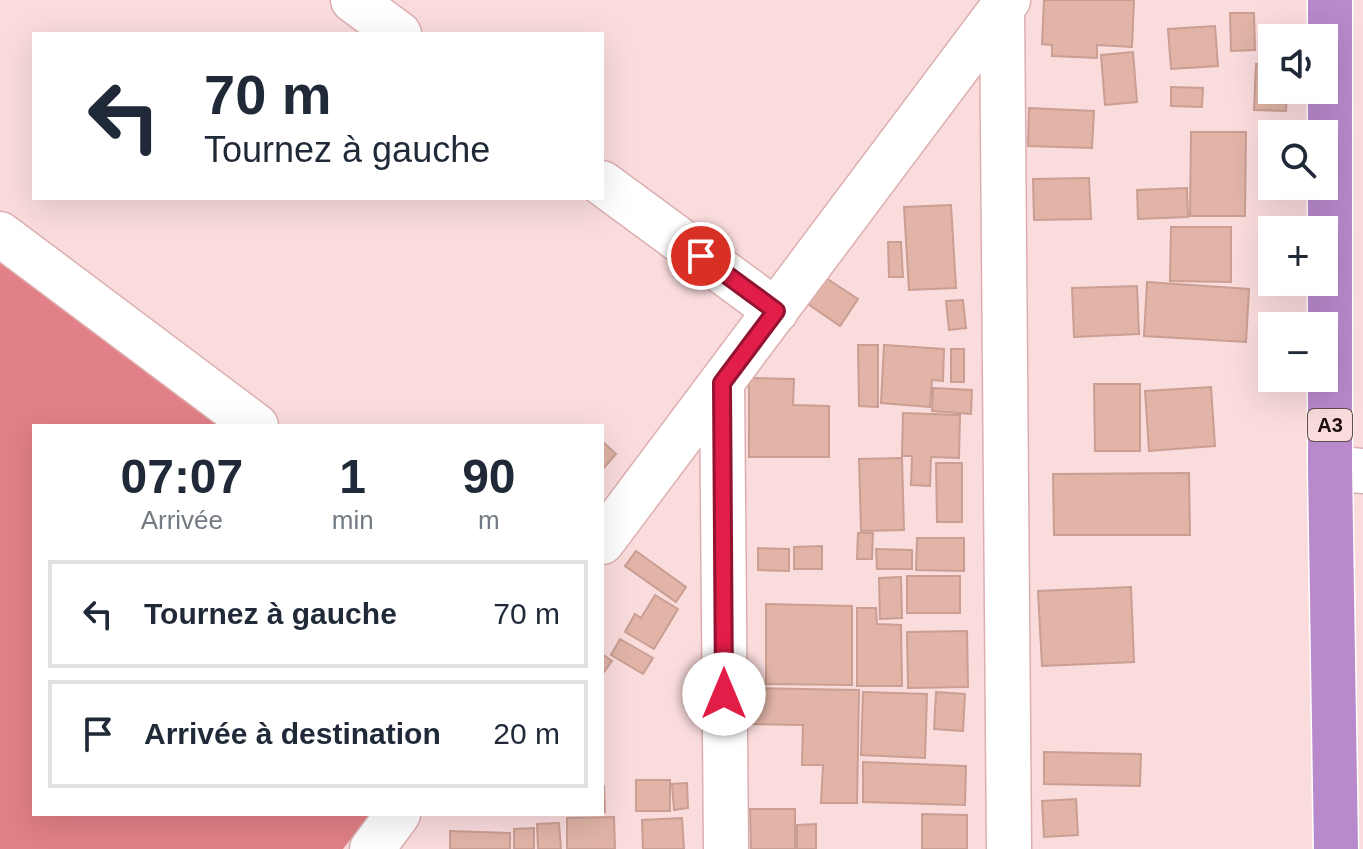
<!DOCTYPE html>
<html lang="fr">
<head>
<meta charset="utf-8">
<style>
	body { margin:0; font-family:Arial,sans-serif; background:#f6f6f7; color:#1f2937; height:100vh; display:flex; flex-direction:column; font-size:30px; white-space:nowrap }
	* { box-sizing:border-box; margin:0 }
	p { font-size:26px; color:#747a83 }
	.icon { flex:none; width:44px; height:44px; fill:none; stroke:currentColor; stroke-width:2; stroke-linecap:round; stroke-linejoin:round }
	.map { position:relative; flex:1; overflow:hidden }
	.details { position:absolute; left:32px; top:424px; width:572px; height:392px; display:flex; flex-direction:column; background:#fff; border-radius:0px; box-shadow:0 8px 32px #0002 }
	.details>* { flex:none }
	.top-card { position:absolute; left:32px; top:32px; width:572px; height:168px; border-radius:0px; box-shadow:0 8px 32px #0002; background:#fff; color:#1f2937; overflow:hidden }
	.controls { position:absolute; left:1258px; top:24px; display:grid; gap:16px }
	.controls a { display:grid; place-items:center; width:80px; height:80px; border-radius:0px; background:#fff; box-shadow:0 8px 32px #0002; font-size:40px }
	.pin { position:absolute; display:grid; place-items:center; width:68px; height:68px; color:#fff; margin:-34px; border:4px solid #fff; border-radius:50%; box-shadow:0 2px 8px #0007 }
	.me { position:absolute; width:88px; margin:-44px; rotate:0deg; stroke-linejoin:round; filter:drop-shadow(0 0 6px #0008) }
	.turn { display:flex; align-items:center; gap:28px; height:168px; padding:0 40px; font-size:36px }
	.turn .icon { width:104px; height:104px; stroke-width:2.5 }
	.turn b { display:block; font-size:56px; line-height:68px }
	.eta { display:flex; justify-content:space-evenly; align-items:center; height:136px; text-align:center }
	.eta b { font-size:48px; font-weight:600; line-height:56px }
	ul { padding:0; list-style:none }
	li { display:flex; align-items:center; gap:24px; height:108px; margin:0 16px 12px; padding:0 24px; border:4px solid #e0e1e3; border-radius:0px }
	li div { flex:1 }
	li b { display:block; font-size:30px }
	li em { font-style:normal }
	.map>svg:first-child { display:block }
</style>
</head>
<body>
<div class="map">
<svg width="1363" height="849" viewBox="0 0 1363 849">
	<rect width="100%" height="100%" fill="#fadcdd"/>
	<!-- forest -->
	<path fill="#e18086" d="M0,262L228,426H34V814H370L343,849H0Z"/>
	<!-- building -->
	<g fill="#e1b4a7" stroke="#ca9e92" stroke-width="2">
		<path d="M1044,0H1134L1132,47L1097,45V58L1052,56V45L1042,44Z"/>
		<path d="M1230,13H1254L1255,50L1231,51Z"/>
		<path d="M1215,26L1218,66L1171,69L1168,29Z"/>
		<path d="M1133,52L1137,102L1105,105L1101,55Z"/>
		<path d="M1256,64L1272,65V90H1287L1286,111L1254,110Z"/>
		<path d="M1171,87L1203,88L1202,107L1171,106Z"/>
		<path d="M1029,108L1094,111L1092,148L1028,146Z"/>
		<path d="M1191,132H1246L1245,216H1190Z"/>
		<path d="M1089,178L1091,219L1034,220L1033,179Z"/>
		<path d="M1187,188L1188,217L1138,219L1137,190Z"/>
		<path d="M951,205L956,288L909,290L904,207Z"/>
		<path d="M1171,227H1231V282L1170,281Z"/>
		<path d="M888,242H901L903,277H889Z"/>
		<path d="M826,278L858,299L840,326L808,304Z"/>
		<path d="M1147,282L1249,289L1246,342L1144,336Z"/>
		<path d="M1137,286L1139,334L1074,337L1072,288Z"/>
		<path d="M963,300L966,328L949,330L946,301Z"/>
		<path d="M858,345H878V407L859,406Z"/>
		<path d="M884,345L944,349L943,381L932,380L930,407L881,403Z"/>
		<rect x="951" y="349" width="13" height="33"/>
		<path d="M749,378L794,379L793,405L829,406V457H749Z"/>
		<path d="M1094,384H1140V451H1095Z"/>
		<path d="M1211,387L1215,446L1149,451L1145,391Z"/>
		<path d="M933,388L972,390L971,414L932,411Z"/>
		<path d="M903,413L960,415L959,458L931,457L930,486L911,485L912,456H902Z"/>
		<path d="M602,441L616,454L602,470Z"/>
		<path d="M902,458L904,530L861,531L859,459Z"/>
		<path d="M936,463H962V522H937Z"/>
		<path d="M1189,473L1190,535H1054L1053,474Z"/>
		<path d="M858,533H873L872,559H857Z"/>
		<path d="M917,538H964V571L916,570Z"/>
		<path d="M822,546V569H794V547Z"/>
		<path d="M758,548L789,549V571L758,570Z"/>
		<path d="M876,549L912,550V569H877Z"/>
		<path d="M636,551L686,587L676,602L625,566Z"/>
		<rect x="907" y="576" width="53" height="37"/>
		<path d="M901,577L902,618L880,619L879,578Z"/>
		<path d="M1131,587L1134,662L1042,666L1038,591Z"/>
		<path d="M655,595L678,609L654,649L625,632L635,614L641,618Z"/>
		<path d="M766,604L852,606V685L766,684Z"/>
		<path d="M857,608H876L877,624L901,625L902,686H857Z"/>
		<path d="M967,631L968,687L908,688L907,632Z"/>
		<path d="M620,639L653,658L643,674L611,655Z"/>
		<path d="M602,654L612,661L602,675Z"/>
		<path d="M754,688L859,690L857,803H821L823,765H802L803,725L753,724Z"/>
		<path d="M863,692L927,694L925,758L861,755Z"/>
		<path d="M936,692L965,694L963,731L934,729Z"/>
		<path d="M1044,752L1141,754L1140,786L1044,784Z"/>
		<path d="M863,762L966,766L965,805L863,802Z"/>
		<rect x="636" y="780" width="34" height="31"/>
		<path d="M687,783L688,808L674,810L672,784Z"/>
		<path d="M602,786H604L605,812L602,813Z"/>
		<path d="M1076,799L1078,835L1044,837L1042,801Z"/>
		<path d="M750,809H795V849H751Z"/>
		<path d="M922,814L967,815V849H922Z"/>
		<path d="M614,817L615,849H567V818Z"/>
		<path d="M682,818L684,849H643L642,820Z"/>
		<path d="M559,823L561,849H538L537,824Z"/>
		<path d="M816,824V849H797V825Z"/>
		<path d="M534,828V849H514V829Z"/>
		<path d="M450,831L510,833V849H450Z"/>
	</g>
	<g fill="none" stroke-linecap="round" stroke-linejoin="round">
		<!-- minor casing -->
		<g stroke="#ddaeaf" stroke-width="47">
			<g id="minor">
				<path d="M353,0L399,34"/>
				<path d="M1002,7L1009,849"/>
				<path d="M602,183L776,311"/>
				<path d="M0,234L256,426"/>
				<path d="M722,383L726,849"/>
				<path d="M1330,468L1363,471"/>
				<path d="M602,542L1008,0"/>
				<path d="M372,849L398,814"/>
			</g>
		</g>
		<!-- highway casing -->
		<g stroke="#fff" stroke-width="47">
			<path id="highway" d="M1330,0V468L1336,849"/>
		</g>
		<!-- minor -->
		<use href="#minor" stroke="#fff" stroke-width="44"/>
		<!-- highway -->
		<use href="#highway" stroke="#b889cb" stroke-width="44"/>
	</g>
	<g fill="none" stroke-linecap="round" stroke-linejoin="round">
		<!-- route casing -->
		<g stroke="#92132f" stroke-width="20">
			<path id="route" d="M701,256L776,311L722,383L724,694"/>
		</g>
		<!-- route -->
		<use href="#route" stroke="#e11d48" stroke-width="14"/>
	</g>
	<g text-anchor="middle" stroke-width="6" stroke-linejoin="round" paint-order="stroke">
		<!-- shield labels -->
		<rect fill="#fadcdd" stroke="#604c4d" stroke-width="2" x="1308" y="409" width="44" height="32" rx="6"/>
		<g font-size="20" font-weight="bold" fill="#1e0e0f">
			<text x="1330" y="432">A3</text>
		</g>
	</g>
</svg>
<div class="controls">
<a><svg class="icon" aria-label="sound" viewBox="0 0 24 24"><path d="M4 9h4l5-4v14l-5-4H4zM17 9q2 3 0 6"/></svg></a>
<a><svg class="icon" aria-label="search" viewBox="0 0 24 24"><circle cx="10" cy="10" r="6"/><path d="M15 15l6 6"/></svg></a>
<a>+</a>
<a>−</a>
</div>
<div class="pin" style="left:701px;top:256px;background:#d93025"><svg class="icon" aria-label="arrive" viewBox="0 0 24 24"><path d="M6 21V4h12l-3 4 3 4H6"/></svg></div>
<svg class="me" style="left:724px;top:694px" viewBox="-20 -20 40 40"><circle r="19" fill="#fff"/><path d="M0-13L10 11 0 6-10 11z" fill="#e11d48"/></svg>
<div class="top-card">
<div class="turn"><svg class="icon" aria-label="left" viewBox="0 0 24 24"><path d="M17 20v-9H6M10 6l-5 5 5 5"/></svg><div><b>70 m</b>Tournez à gauche</div></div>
</div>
<section class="details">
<div class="eta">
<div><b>07:07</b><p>Arrivée</p></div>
<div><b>1</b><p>min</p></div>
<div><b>90</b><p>m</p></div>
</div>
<ul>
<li><svg class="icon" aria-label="left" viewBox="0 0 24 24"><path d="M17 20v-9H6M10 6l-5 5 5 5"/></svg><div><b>Tournez à gauche</b></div><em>70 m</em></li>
<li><svg class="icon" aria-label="arrive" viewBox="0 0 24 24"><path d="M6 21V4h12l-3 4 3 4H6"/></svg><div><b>Arrivée à destination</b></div><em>20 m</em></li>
</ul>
</section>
</div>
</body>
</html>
